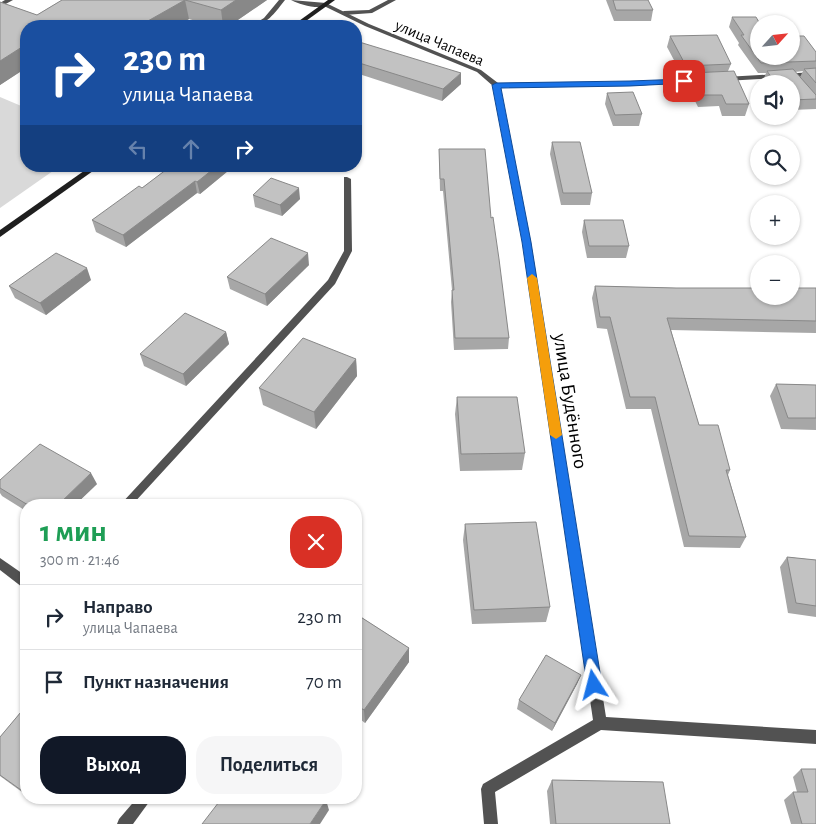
<!DOCTYPE html>
<html lang="ru">
<head>
<meta charset="utf-8">
<style>
	body { margin:0; font-family:"Alegreya Sans",sans-serif; background:#f6f6f7; color:#1f2937; height:100vh; display:flex; flex-direction:column; font-size:19px; white-space:nowrap }
	* { box-sizing:border-box; margin:0 }
	p { font-size:16px; color:#747a83 }
	.icon { flex:none; width:28px; height:28px; fill:none; stroke:currentColor; stroke-width:2; stroke-linecap:round; stroke-linejoin:round }
	.map { position:relative; flex:1; overflow:hidden }
	.drawer { position:absolute; left:20px; top:499px; width:342px; height:305px; display:flex; flex-direction:column; background:#fff; border-radius:20px; box-shadow:0 1px 4px #0004 }
	.drawer>* { flex:none }
	.banner { position:absolute; left:20px; top:20px; width:342px; height:152px; border-radius:20px; box-shadow:0 1px 4px #0004; background:#1a4fa0; color:#fff; overflow:hidden }
	.needle { width:32px; rotate:63deg }
	.controls { position:absolute; left:750px; top:15px; display:grid; gap:10px }
	.controls a { display:grid; place-items:center; width:50px; height:50px; border-radius:50%; background:#fff; box-shadow:0 1px 4px #0004; font-size:25px }
	.pin { position:absolute; display:grid; place-items:center; width:42px; height:42px; color:#fff; margin:-21px; border-radius:10px; box-shadow:0 2px 8px #0006 }
	.me { position:absolute; width:55px; margin:-28px; rotate:351deg; stroke-linejoin:round; filter:drop-shadow(0 0 4px #0008) }
	.turn { display:flex; align-items:center; gap:18px; height:105px; padding:0 20px; font-size:22px }
	.turn .icon { width:65px; height:65px; stroke-width:2.5 }
	.turn b { display:block; font-size:35px; line-height:42px }
	.lanes { display:flex; align-items:center; height:48px; padding:0 20px; background:#0003; justify-content:center; gap:25px; direction:ltr }
	.lanes .off { opacity:.35 }
	.round { display:grid; place-items:center; flex:none; width:52px; height:52px; border-radius:20px; background:#f6f6f7 }
	.overview { display:flex; align-items:center; justify-content:space-between; height:85px; padding:0 20px }
	h1 { font-size:30px; font-weight:700; line-height:38px; color:#1e9e55 }
	.action { display:flex; gap:10px; margin-top:auto; padding:10px 20px }
	.action a { flex:1; height:58px; border-radius:20px; background:#111827; color:#fff; font-size:20px; font-weight:700; line-height:58px; text-align:center }
	.action a+a { background:#f6f6f7; color:#1f2937 }
	ul { padding:0; list-style:none }
	li { display:flex; align-items:center; gap:15px; height:65px; padding:0 20px; border-top:1px solid #e0e1e3 }
	li div { flex:1 }
	li b { display:block; font-size:19px }
	li em { font-style:normal }
	.map>svg:first-child { display:block }
</style>
</head>
<body>
<div class="map">
<svg width="816" height="824" viewBox="0 0 816 824">
	<rect width="100%" height="100%" fill="#fff"/>
	<!-- green -->
	<path fill="#d9d9d9" d="M0,97L26,108V166H60L0,208Z"/>
	<g fill="none" stroke-linecap="round" stroke-linejoin="round">
		<!-- lane -->
		<g fill="#525252" fill-rule="evenodd">
			<path d="M5,0H13L0,7V3Z"/>
			<path d="M279,0H285C276,11 267,26 251,26L264,18Z"/>
			<path d="M291,0L326,3L329,5C319,10 300,5 291,0Z"/>
			<path d="M388,0H396L372,13L344,15L341,13L344,11L369,10Z"/>
		</g>
		<!-- street -->
		<g fill="#525252" fill-rule="evenodd">
			<path d="M324,4H328L369,24L481,70L498,83L630,82L701,78L704,80L701,82L630,86L500,87L531,243L606,717L816,730V744L601,730L495,792L498,824H484L481,789L483,784L593,720L523,243L493,86L477,72L365,26L324,6Z"/>
			<path d="M816,72V76L725,81L722,79L725,77Z"/>
			<path d="M344,177H347L351,179L352,251L335,284L132,505H120L328,280L344,251Z"/>
			<path d="M0,558L26,576V588L22,587L0,570Z"/>
			<path d="M137,798H152L133,824H117L119,819Z"/>
		</g>
		<!-- secondary -->
		<g fill="#1f1f1f" fill-rule="evenodd">
			<path d="M328,0H335L299,26H292Z"/>
			<path d="M91,166H100L0,237V230Z"/>
		</g>
	</g>
	<!-- wall -->
	<g fill="#a7a7a7" fill-rule="evenodd">
		<path d="M62,0H267L229,26H213L189,19L177,26H26V68L0,85V2L37,15Z"/>
		<path d="M606,0H648L653,10L651,21H614Z"/>
		<path d="M732,17L759,56L816,52V109L791,110V84H766L763,81L766,73H758L738,45L739,43L729,27ZM803,71L800,77L795,72Z"/>
		<path d="M670,36L731,64L728,71L749,104L745,116H722L719,106L698,107L687,85L689,77H683L667,47Z"/>
		<path d="M356,41L461,84L442,101L356,73Z"/>
		<path d="M607,93L642,114L639,126H613L605,104Z"/>
		<path d="M552,142L592,193L590,205H561L550,154Z"/>
		<path d="M439,149L491,218L509,338L508,349L454,350L451,302L452,290L443,191H440Z"/>
		<path d="M171,166H234L200,194L197,193L126,247L96,232L92,220L142,188Z"/>
		<path d="M253,195L300,199L282,216L255,207Z"/>
		<path d="M584,220L629,246L626,258H587L582,232Z"/>
		<path d="M309,265L267,306L230,289L227,277Z"/>
		<path d="M91,280L46,315L15,298L9,286Z"/>
		<path d="M595,286L676,288H816V333L671,330L699,425L730,470L728,475L746,537L740,548L684,547L651,409H626L607,329L597,328L592,298Z"/>
		<path d="M226,332L229,344L186,386L144,366L140,354Z"/>
		<path d="M356,359L357,376L316,429L263,405L259,388Z"/>
		<path d="M776,384L816,385V430L781,429L770,396Z"/>
		<path d="M457,397L525,453L522,470L460,471L455,414Z"/>
		<path d="M0,480L97,484L75,505H26V511L2,496L0,493Z"/>
		<path d="M465,524L550,607L546,622L472,624L463,540Z"/>
		<path d="M787,557L816,560V617L788,613L780,567Z"/>
		<path d="M356,614L409,648V662L365,723L356,716Z"/>
		<path d="M581,675L577,684L552,731L517,709L519,700Z"/>
		<path d="M26,706V795L0,776V737Z"/>
		<path d="M801,769H816V824H791L784,800L793,792H797L793,777Z"/>
		<path d="M552,780L670,824H550L547,791Z"/>
	</g>
	<!-- shaded-wall -->
	<g fill="#888">
		<path d="M185,0L189,19L177,26H139Z"/>
		<path d="M236,0H267L229,26H223L221,10Z"/>
		<path d="M22,47L26,60V68L0,85V61Z"/>
		<path d="M461,73V84L442,101L443,89Z"/>
		<path d="M217,166H234L200,194L197,182Z"/>
		<path d="M195,181L197,193L126,247L123,235Z"/>
		<path d="M299,188L300,199L282,216L280,205Z"/>
		<path d="M308,253L309,265L267,306L265,294Z"/>
		<path d="M87,268L91,280L46,315L40,303Z"/>
		<path d="M226,332L229,344L186,386L183,374Z"/>
		<path d="M356,359L357,376L316,429L314,412Z"/>
		<path d="M91,473L97,484L75,505H58Z"/>
		<path d="M409,648V662L365,723L364,710Z"/>
		<path d="M581,675L577,684L552,731L555,723Z"/>
		<path d="M26,783V795L21,790Z"/>
		<path d="M326,800L329,810L320,824H310Z"/>
	</g>
	<!-- building -->
	<g fill="#c2c2c2" stroke="#888">
		<path d="M62,0H236L221,10L185,0L139,26H26V49L22,47L0,61V2L37,15Z"/>
		<path d="M613,0H648L653,10H616Z"/>
		<path d="M732,17H756L760,24H759V56H791V36H804L816,52V61L761,63L741,35H744Z"/>
		<path d="M717,35L731,64L686,66L670,36Z"/>
		<path d="M356,41L461,73L443,89L356,62Z"/>
		<path d="M816,68V83L804,69Z"/>
		<path d="M793,69L816,95V99L791,100V84H776L767,71Z"/>
		<path d="M734,71L749,104H726L722,95H701L690,73Z"/>
		<path d="M633,92L642,114L615,115L607,93Z"/>
		<path d="M552,142H580L592,193H563Z"/>
		<path d="M439,149H485L491,218L493,217L499,259L509,338H455L452,290H454L444,179H440Z"/>
		<path d="M171,166H217L197,182L195,181L123,235L92,220L139,186L142,188Z"/>
		<path d="M271,178L299,188L280,205L253,195Z"/>
		<path d="M584,220H623L629,246H589Z"/>
		<path d="M271,238L308,253L265,294L227,277Z"/>
		<path d="M56,253L87,268L40,303L9,286Z"/>
		<path d="M595,286L676,288H759V296H791V288H816V321L667,318L699,425H718L730,470H726L746,537L689,536L655,397H630L610,317H600Z"/>
		<path d="M185,313L226,332L183,374L140,354Z"/>
		<path d="M303,338L356,359L314,412L259,388Z"/>
		<path d="M776,384L816,385V418H788Z"/>
		<path d="M457,397H517L525,453L461,454Z"/>
		<path d="M40,444L91,473L58,505H28L0,488V480Z"/>
		<path d="M536,522L550,607L474,610L465,524Z"/>
		<path d="M787,557L816,560V606L796,603Z"/>
		<path d="M356,614L409,648L364,710L356,705Z"/>
		<path d="M546,655L581,675L555,723L519,700Z"/>
		<path d="M26,706V783L21,790L0,775V737Z"/>
		<path d="M801,769H816V824H802L793,792H808Z"/>
		<path d="M552,780L663,782L670,824H556Z"/>
		<path d="M222,798H323L326,800L310,824H202Z"/>
	</g>
	<!-- route -->
	<path fill="#1a73e8" stroke="#114b97" d="M684,79H687V83L630,86L501,88L531,242L602,685L599,690L594,692L589,690L587,685L522,242L492,85L496,83L630,81Z"/>
	<!-- slow -->
	<path fill="#f59e0b" d="M532,274L537,278L562,435L556,439L550,435L527,278Z"/>
	<g text-anchor="middle" stroke-width="4" stroke-linejoin="round" paint-order="stroke">
		<!-- far-street labels -->
		<g font-size="16" fill="#000" stroke="#fff">
			<text transform="translate(440 42) rotate(23)" y="6">улица Чапаева</text>
		</g>
		<!-- street labels -->
		<g font-size="20" fill="#000" stroke="#fff">
			<text transform="translate(571 401) rotate(81)" y="7">улица Будённого</text>
		</g>
	</g>
</svg>
<div class="controls">
<a><svg class="needle" viewBox="-14 -14 28 28"><path d="M0-13l5 13h-10z" fill="#e53935"/><path d="M0 13l5-13h-10z" fill="#747a83"/></svg></a>
<a><svg class="icon" aria-label="sound" viewBox="0 0 24 24"><path d="M4 9h4l5-4v14l-5-4H4zM17 9q2 3 0 6"/></svg></a>
<a><svg class="icon" aria-label="search" viewBox="0 0 24 24"><circle cx="10" cy="10" r="6"/><path d="M15 15l6 6"/></svg></a>
<a>+</a>
<a>−</a>
</div>
<div class="pin" style="left:684px;top:81px;background:#d93025"><svg class="icon" aria-label="arrive" viewBox="0 0 24 24"><path d="M6 21V4h12l-3 4 3 4H6"/></svg></div>
<svg class="me" style="left:594px;top:685px" viewBox="-20 -20 40 40"><path d="M0-17L14 15 0 8-14 15z" fill="#1a73e8" stroke="#fff" stroke-width="4"/></svg>
<div class="banner">
<div class="turn"><svg class="icon" aria-label="right" viewBox="0 0 24 24"><path d="M7 20v-9h11M14 6l5 5-5 5"/></svg><div><b>230 m</b>улица Чапаева</div></div>
<div class="lanes"><svg class="icon off" aria-label="left" viewBox="0 0 24 24"><path d="M17 20v-9H6M10 6l-5 5 5 5"/></svg><svg class="icon off" aria-label="ahead" viewBox="0 0 24 24"><path d="M12 20V5M6 11l6-6 6 6"/></svg><svg class="icon" aria-label="right" viewBox="0 0 24 24"><path d="M7 20v-9h11M14 6l5 5-5 5"/></svg></div>
</div>
<section class="drawer">
<div class="overview"><div><h1>1 мин</h1><p>300 m · 21:46</p></div><a class="round" style="background:#d93025;color:#fff"><svg class="icon" aria-label="close" viewBox="0 0 24 24"><path d="M6 6l12 12M18 6L6 18"/></svg></a></div>
<ul>
<li><svg class="icon" aria-label="right" viewBox="0 0 24 24"><path d="M7 20v-9h11M14 6l5 5-5 5"/></svg><div><b>Направо</b><p>улица Чапаева</p></div><em>230 m</em></li>
<li><svg class="icon" aria-label="arrive" viewBox="0 0 24 24"><path d="M6 21V4h12l-3 4 3 4H6"/></svg><div><b>Пункт назначения</b></div><em>70 m</em></li>
</ul>
<div class="action"><a>Выход</a><a>Поделиться</a></div>
</section>
</div>
</body>
</html>
